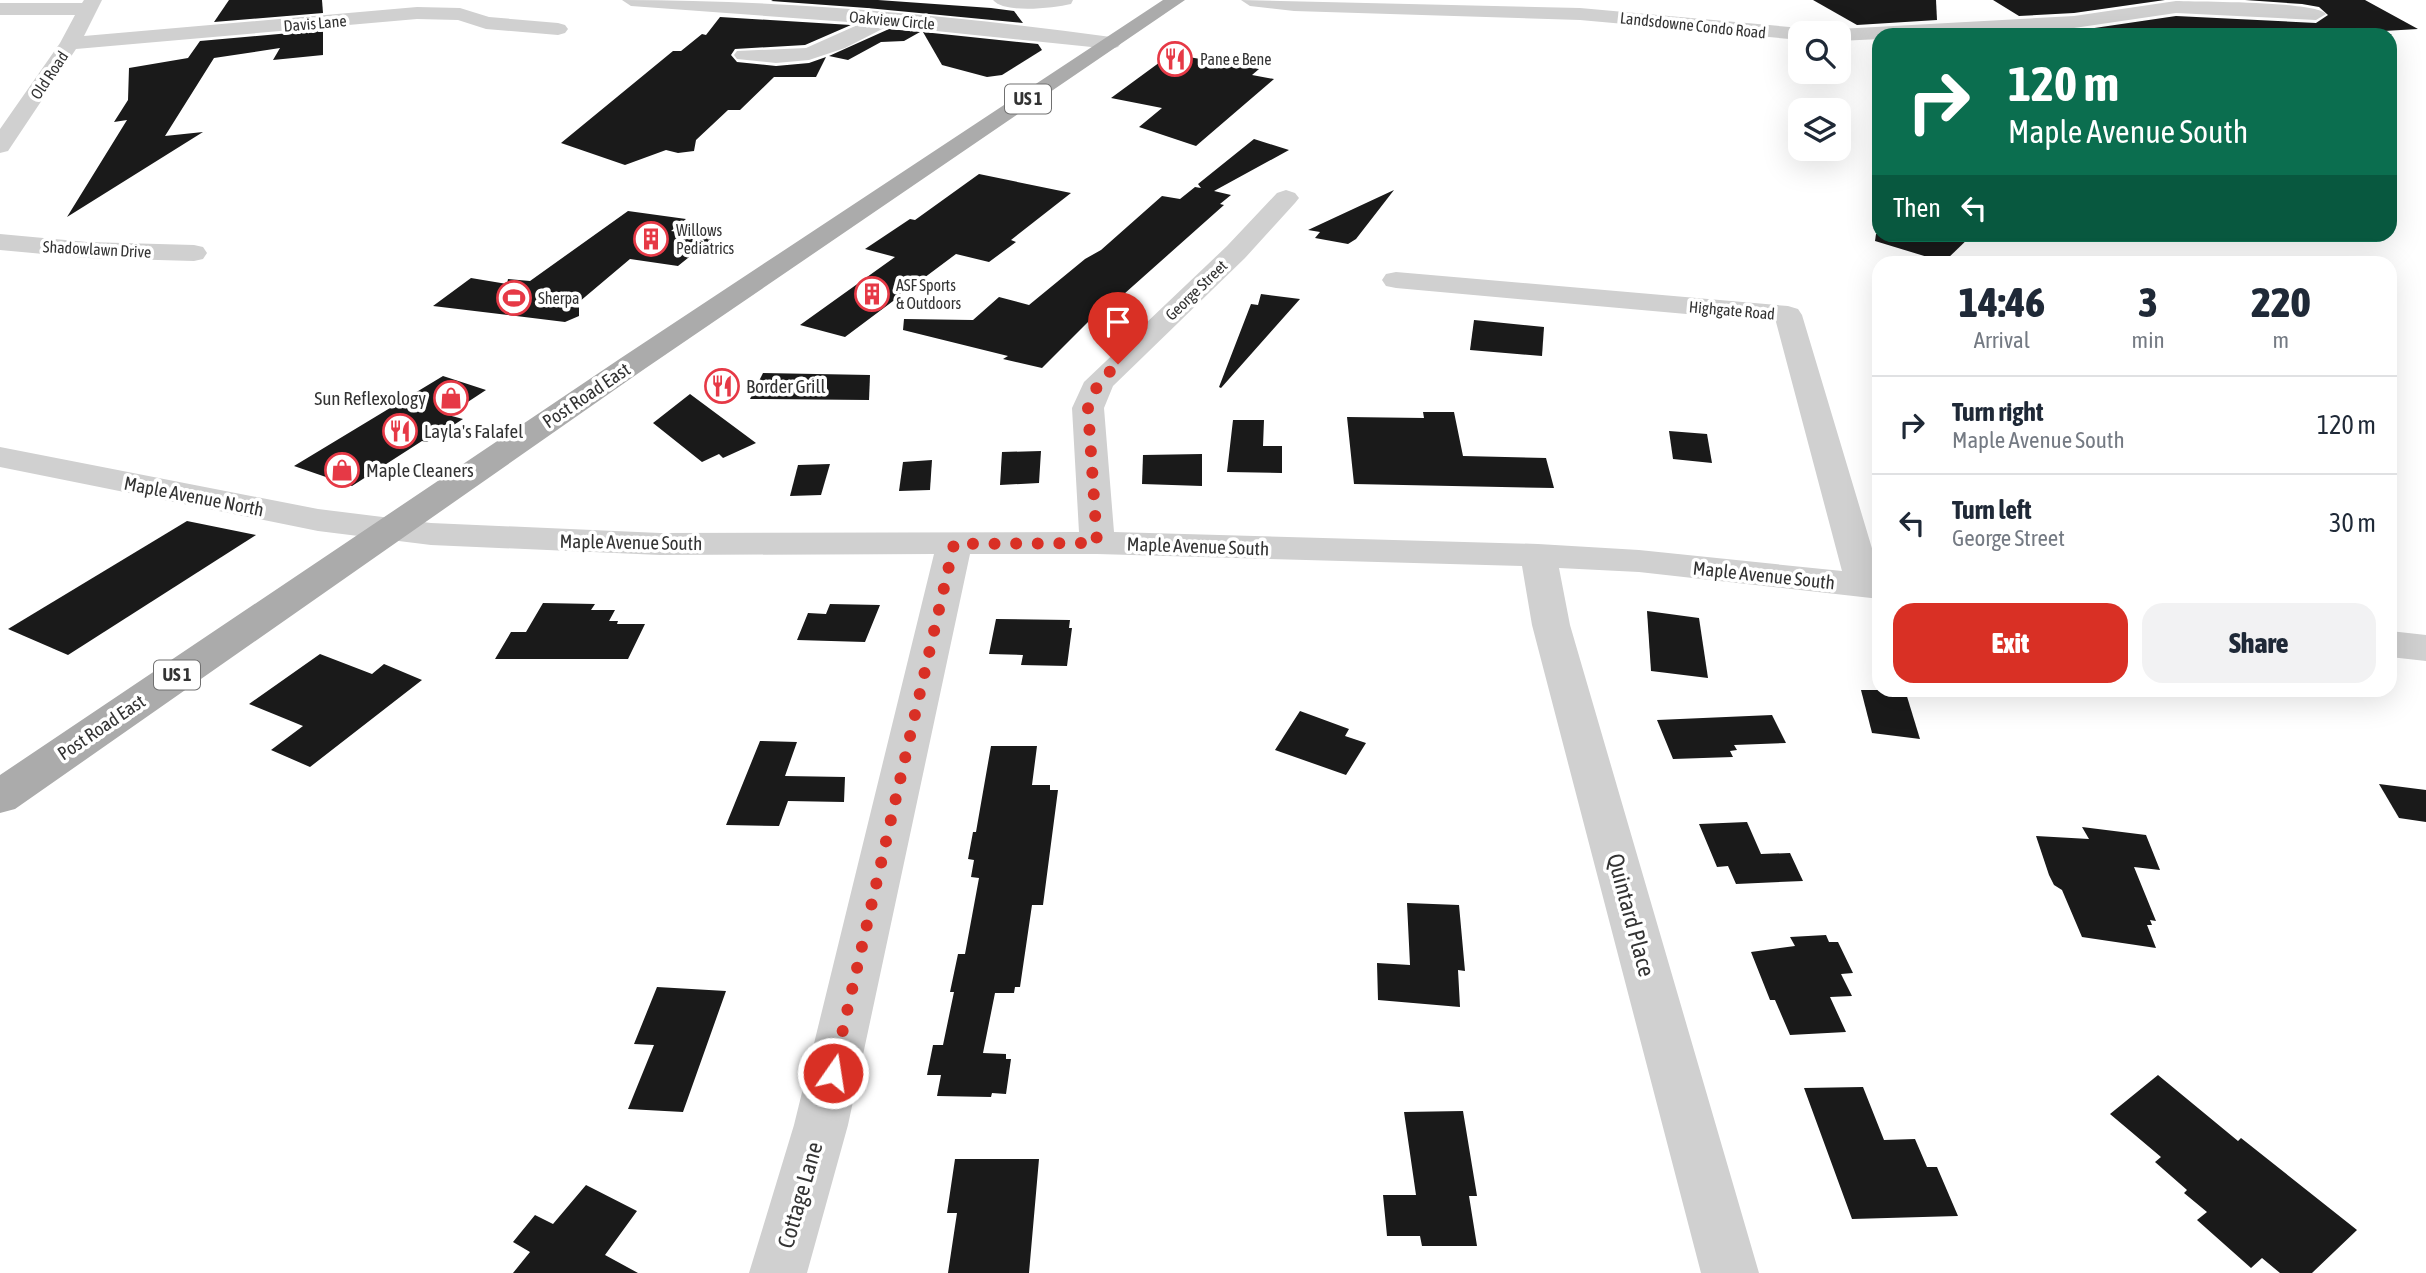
<!DOCTYPE html>
<html lang="en">
<head>
<meta charset="utf-8">
<style>
	body { margin:0; font-family:"Asap Condensed",sans-serif; background:#f2f2f3; color:#1f2937; height:100vh; display:flex; flex-direction:column; font-size:26px; white-space:nowrap }
	* { box-sizing:border-box; margin:0 }
	p { font-size:23px; color:#747a83 }
	.icon { flex:none; width:38px; height:38px; fill:none; stroke:currentColor; stroke-width:2; stroke-linecap:round; stroke-linejoin:round }
	.map { position:relative; flex:1; overflow:hidden }
	.panel { position:absolute; left:1872px; top:256px; width:525px; height:441px; display:flex; flex-direction:column; background:#fff; border-radius:21px; box-shadow:0 7px 28px #0002 }
	.panel>* { flex:none }
	.hud { position:absolute; left:1872px; top:28px; width:525px; height:214px; border-radius:21px; box-shadow:0 7px 28px #0002; background:#0b6e4f; color:#fff; overflow:hidden }
	.fabs { position:absolute; left:1788px; top:21px; display:grid; gap:14px }
	.fabs a { display:grid; place-items:center; width:63px; height:63px; border-radius:14px; background:#fff; box-shadow:0 7px 28px #0002; font-size:35px }
	.pin { position:absolute; display:grid; place-items:center; width:60px; height:60px; color:#fff; margin:-72px -30px; border-radius:50% 50% 50% 0; rotate:-45deg; box-shadow:0 0 7px #0007 }
	.pin .icon { rotate:45deg }
	.me { position:absolute; width:77px; margin:-38px; rotate:13deg; stroke-linejoin:round; filter:drop-shadow(0 0 5px #0008) }
	.turn { display:flex; align-items:center; gap:24px; height:147px; padding:0 21px; font-size:32px }
	.turn .icon { width:91px; height:91px; stroke-width:2.5 }
	.turn b { display:block; font-size:49px; line-height:60px }
	.then { display:flex; align-items:center; height:66px; padding:0 21px; background:#0003; gap:14px; font-size:26px }
	.eta { display:flex; justify-content:space-evenly; align-items:center; height:119px; text-align:center }
	.eta b { font-size:42px; font-weight:800; line-height:49px }
	.cta { display:flex; gap:14px; margin-top:auto; padding:14px 21px }
	.cta a { flex:1; height:80px; border-radius:21px; background:#d93025; color:#fff; font-size:28px; font-weight:800; line-height:80px; text-align:center }
	.cta a+a { background:#f2f2f3; color:#1f2937 }
	ul { padding:0; list-style:none }
	li { display:flex; align-items:center; gap:21px; height:98px; padding:0 21px; border-top:2px solid #e0e1e3 }
	li div { flex:1 }
	li b { display:block; font-size:26px }
	li em { font-style:normal }
	.map>svg:first-child { display:block }
</style>
</head>
<body>
<div class="map">
<svg width="2426" height="1273" viewBox="0 0 2426 1273">
	<rect width="100%" height="100%" fill="#fff"/>
	<!-- building -->
	<g fill="#1a1a1a">
		<path d="M229,0H322L323,13L214,22Z"/>
		<path d="M773,0H878L991,8L1014,11L1023,23L867,8L771,1Z"/>
		<path d="M1813,0H1936L1937,20L1857,25Z"/>
		<path d="M1993,0H2165L2074,13L2019,16Z"/>
		<path d="M2245,0H2365L2418,29L2384,31L2392,35H2048L2043,32L2074,31L2176,16L2316,23L2328,15L2319,7L2302,4Z"/>
		<path d="M720,17L851,25L805,45L735,49L731,55L737,62L776,66L809,63L826,57L816,77H774L740,110H728L696,140L694,151L678,153L666,150L625,165L561,143L673,51H681L702,34L706,35Z"/>
		<path d="M889,29L920,32L904,41L881,42L848,60L829,56Z"/>
		<path d="M323,30V55L273,60L280,48L214,58L165,136L203,132L67,217L127,120L114,122L128,100L129,68L188,58L200,41Z"/>
		<path d="M923,32L1038,44L1042,50L1002,75L987,77L942,65Z"/>
		<path d="M1171,54L1259,69L1252,75L1274,79L1196,146L1139,127L1162,108L1111,98Z"/>
		<path d="M1254,139L1289,150L1214,191L1231,195L1220,204L1224,205L1124,294L1120,293L1103,307L1042,368L1003,359L1008,356L903,330L904,319L973,320L999,297L1029,305L1085,259L1101,250L1162,196L1180,199L1195,187L1201,188L1198,184Z"/>
		<path d="M979,174L1071,193L1011,240L1016,242L989,262L956,254L845,337L800,325L895,257L865,249L910,219L915,220Z"/>
		<path d="M1394,190L1356,239L1348,244L1315,238L1320,232L1308,230Z"/>
		<path d="M628,211L686,219L671,231L714,237L678,266L630,259L579,302V316L565,322L433,306L471,278L507,284L508,279L530,281Z"/>
		<path d="M1876,234H1973L1944,262L1875,241Z"/>
		<path d="M1261,294L1300,299L1221,388L1219,387L1251,304L1258,305Z"/>
		<path d="M1474,320L1544,327L1542,356L1470,350Z"/>
		<path d="M763,373L870,375L869,400L750,399Z"/>
		<path d="M443,376L486,390L448,415L463,419L427,442L422,441L352,486L294,466Z"/>
		<path d="M690,394L756,443L723,458L719,454L702,462L653,423Z"/>
		<path d="M1423,412H1454L1463,456L1546,458L1554,488L1354,484L1347,417L1424,418Z"/>
		<path d="M1233,420H1264L1263,446H1282V473L1227,472Z"/>
		<path d="M1669,431L1707,434L1712,463L1673,459Z"/>
		<path d="M1041,451L1039,483L1000,485L1002,452Z"/>
		<path d="M1202,454V486L1142,484L1143,455Z"/>
		<path d="M932,460L930,490L899,491L903,462Z"/>
		<path d="M830,464L821,495L790,496L798,465Z"/>
		<path d="M187,521L256,535L68,655L8,629Z"/>
		<path d="M543,603L595,604L591,610H615L609,621H618L617,624H645L628,659H495L511,632H526Z"/>
		<path d="M830,604L880,605L865,642L797,640L808,613L826,614Z"/>
		<path d="M1647,611L1699,618L1708,678L1651,671Z"/>
		<path d="M996,619L1070,620L1069,628H1072L1067,666L1021,665L1023,655L989,654Z"/>
		<path d="M320,654L372,674L384,664L422,680L310,767L271,750L303,726L249,704Z"/>
		<path d="M1861,690H1905L1920,739L1872,733Z"/>
		<path d="M1300,711L1349,729L1345,736L1366,743L1346,775L1275,750Z"/>
		<path d="M1772,715L1786,743L1734,745L1737,750L1730,751L1733,757L1673,759L1657,720Z"/>
		<path d="M760,741L797,742L785,776L845,777L844,802L788,801L779,826L726,825Z"/>
		<path d="M991,746H1037L1032,785H1050V790H1058L1043,905H1032L1020,987H1015L1014,993H995L983,1053L1006,1054V1059H1011L1006,1094L992,1093L991,1097L937,1096L941,1075H927L933,1045H943L954,992H950L958,954H965L979,878L971,877L974,860L968,859L973,832H976Z"/>
		<path d="M2379,784L2426,790V822L2399,818Z"/>
		<path d="M1747,822L1761,854L1790,853L1803,881L1736,884L1728,866L1717,867L1699,824Z"/>
		<path d="M2082,827L2146,835L2160,870L2134,867L2156,921L2150,920L2152,925H2147L2156,948L2082,937L2062,890L2054,885L2049,875L2036,836L2089,839Z"/>
		<path d="M1407,903L1459,905L1465,971L1458,970L1460,1007L1378,1000L1377,963L1410,965Z"/>
		<path d="M1826,935L1829,942H1838L1853,973L1841,974L1852,996L1830,997L1846,1032L1790,1035L1775,1000H1770L1751,952L1795,946L1790,937Z"/>
		<path d="M657,987L726,991L683,1112L628,1109L654,1045L634,1044Z"/>
		<path d="M2158,1075L2238,1141L2241,1138L2357,1230L2312,1273H2280L2262,1258L2251,1268L2197,1220L2207,1212L2184,1193L2187,1190L2155,1162L2161,1157L2110,1114Z"/>
		<path d="M1863,1087L1884,1140L1915,1139L1927,1167H1937L1958,1216L1852,1219L1804,1088Z"/>
		<path d="M1463,1111L1477,1196H1469L1477,1246H1422L1420,1236H1387L1383,1195H1416L1404,1112Z"/>
		<path d="M955,1159H1039L1029,1273H948L957,1213H947Z"/>
		<path d="M586,1185L637,1211L605,1255L638,1273H513L530,1252L513,1242L535,1215L553,1224Z"/>
	</g>
	<g fill="none" stroke-linecap="round" stroke-linejoin="round">
		<!-- minor -->
		<g fill="#d0d0d0" fill-rule="evenodd">
			<path d="M84,0H102L84,36L417,7L460,8L489,17L558,23L565,25L568,29L565,33L558,35L486,29L458,20L417,19L76,49L8,151L0,153V129L60,43L75,15H0V3H82Z"/>
			<path d="M622,0C784,0 950,15 1111,37L1118,39L1121,43L1118,47L1111,49L888,26L845,48L809,60L776,63L737,59L734,55L737,51L806,48L862,23L631,6Z"/>
			<path d="M993,0H1073L1071,4C1053,8 1005,14 993,0Z"/>
			<path d="M1241,0L1580,8L1801,28L1811,33H1801V40L1580,20L1294,11L1250,6Z"/>
			<path d="M2176,1C2199,2 2316,1 2326,14L2316,20L2176,13L2074,28L1947,35H1880V39L1839,41V33H1830L1839,29L2074,16Z"/>
			<path d="M1286,190L1295,193L1299,198L1295,203L1245,258L1113,386L1104,408L1114,532L1538,544L1639,550L1842,571L1776,322L1396,288L1386,286L1382,280L1386,274L1396,272L1788,306L1798,309L1802,315L1880,575V599L1639,572L1559,568L1570,625L1759,1273H1701L1532,625L1522,566L1097,554H970L848,1125L807,1273H749L794,1125L934,554L660,555L431,545L318,531L0,467V447L318,509L431,523L660,533L1079,532L1072,408L1084,382L1227,246L1277,193Z"/>
			<path d="M0,234L87,242L194,245L203,247L207,253L203,259L194,261L87,258L0,250Z"/>
			<path d="M2390,631L2426,635V661L2390,657Z"/>
		</g>
		<!-- primary -->
		<path fill="#ababab" fill-rule="evenodd" d="M1163,0H1185L643,370L15,809L0,813V775L621,358Z"/>
	</g>
	<g fill="none" stroke-linecap="round" stroke-linejoin="round">
		<!-- route -->
		<path stroke="#d93025" stroke-width="12" stroke-dasharray="0 21.6" d="M833,1073L954,544L1097,543L1088,408L1099,382L1118,364"/>
	</g>
	<!-- icons -->
	<defs>
		<g id="restaurant-ring" transform="scale(1.75)"><circle r="9.5" fill="#fff" stroke="#e63946" stroke-width="1.5"/><path d="M-5-6h1v4h1v-4h1v4h1v-4h1v5L-1.5 .5V6h-2V.5L-5-1ZM5-6V6H3V1.5H1.5Q1.5-4 5-6Z" fill="#e63946"/></g>
		<g id="building-ring" transform="scale(1.75)"><circle r="9.5" fill="#fff" stroke="#e63946" stroke-width="1.5"/><path d="M-4-6H4V6H1V3H-1V6H-4ZM-2.5-4.3h1.7v1.8h-1.7ZM.8-4.3h1.7v1.8H.8ZM-2.5-1h1.7V.8h-1.7ZM.8-1h1.7V.8H.8Z" fill="#e63946"/></g>
		<g id="stadium-ring" transform="scale(1.75)"><circle r="9.5" fill="#fff" stroke="#e63946" stroke-width="1.5"/><path d="M0-5a6.5 5 0 1 0 0 10a6.5 5 0 1 0 0-10ZM-3.5-1.8h7v3.6h-7Z" fill="#e63946"/></g>
		<g id="shop-ring" transform="scale(1.75)"><circle r="9.5" fill="#fff" stroke="#e63946" stroke-width="1.5"/><path d="M-5-2.5h2.3a2.7 3.5 0 0 1 5.4 0H5L5.5 6h-11ZM-1.5-2.5h3a1.5 2.3 0 0 0-3 0Z" fill="#e63946"/></g>
	</defs>
	<g fill-rule="evenodd">
		<use href="#restaurant-ring" x="1175" y="59"/>
		<use href="#building-ring" x="651" y="239"/>
		<use href="#building-ring" x="872" y="294"/>
		<use href="#stadium-ring" x="514" y="298"/>
		<use href="#restaurant-ring" x="722" y="386"/>
		<use href="#shop-ring" x="451" y="398"/>
		<use href="#restaurant-ring" x="400" y="431"/>
		<use href="#shop-ring" x="342" y="470"/>
	</g>
	<g text-anchor="middle" stroke-width="7" stroke-linejoin="round" paint-order="stroke">
		<!-- far-street labels -->
		<g font-size="16" fill="#333" stroke="#fff">
			<text transform="translate(892 20) rotate(5)" y="6">Oakview Circle</text>
			<text transform="translate(315 23) rotate(-5)" y="6">Davis Lane</text>
			<text transform="translate(1693 25) rotate(6)" y="6">Landsdowne Condo Road</text>
			<text transform="translate(49 75) rotate(-56)" y="6">Old Road</text>
			<text transform="translate(97 249) rotate(3)" y="6">Shadowlawn Drive</text>
			<text transform="translate(1196 290) rotate(-44)" y="6">George Street</text>
			<text transform="translate(1732 310) rotate(5)" y="6">Highgate Road</text>
		</g>
		<!-- far-poi labels -->
		<g font-size="16" fill="#333" stroke="#fff" text-anchor="start">
			<text x="1200" y="65">Pane e Bene</text>
			<text x="676" y="236">Willows<tspan x="676" dy="18">Pediatrics</tspan></text>
			<text x="896" y="291">ASF Sports<tspan x="896" dy="18">&amp; Outdoors</tspan></text>
			<text x="538" y="304">Sherpa</text>
		</g>
		<!-- shield labels -->
		<g fill="#fff" stroke="#707070" stroke-width="2">
			<rect x="1005" y="84.5" width="46" height="29" rx="5"/>
			<rect x="154" y="660.5" width="46" height="29" rx="5"/>
		</g>
		<g font-size="18" font-weight="bold" fill="#333">
			<text x="1028" y="105">US 1</text>
			<text x="177" y="681">US 1</text>
		</g>
		<!-- poi labels -->
		<g font-size="19" fill="#333" stroke="#fff" text-anchor="start">
			<text x="746" y="393">Border Grill</text>
			<text x="426" y="405" text-anchor="end">Sun Reflexology</text>
			<text x="424" y="438">Layla's Falafel</text>
			<text x="366" y="477">Maple Cleaners</text>
		</g>
		<!-- street labels -->
		<g font-size="19" fill="#333" stroke="#fff">
			<text transform="translate(586 395) rotate(-34)" y="7">Post Road East</text>
			<text transform="translate(194 496) rotate(11)" y="7">Maple Avenue North</text>
			<text transform="translate(631 542) rotate(1)" y="7">Maple Avenue South</text>
			<text transform="translate(1198 546) rotate(2)" y="7">Maple Avenue South</text>
			<text transform="translate(1764 575) rotate(6)" y="7">Maple Avenue South</text>
			<text transform="translate(101 727) rotate(-34)" y="7">Post Road East</text>
		</g>
		<!-- near-street labels -->
		<g font-size="23" fill="#333" stroke="#fff">
			<text transform="translate(1631 915) rotate(75)" y="8">Quintard Place</text>
			<text transform="translate(800 1195) rotate(-74)" y="8">Cottage Lane</text>
		</g>
	</g>
</svg>
<div class="fabs">
<a><svg class="icon" aria-label="search" viewBox="0 0 24 24"><circle cx="10" cy="10" r="6"/><path d="M15 15l6 6"/></svg></a>
<a><svg class="icon" aria-label="layers" viewBox="0 0 24 24"><path d="M12 4l9 5-9 5-9-5zM3 14l9 5 9-5"/></svg></a>
</div>
<div class="pin" style="left:1118px;top:364px;background:#d93025"><svg class="icon" aria-label="arrive" viewBox="0 0 24 24"><path d="M6 21V4h12l-3 4 3 4H6"/></svg></div>
<svg class="me" style="left:833px;top:1073px" viewBox="-20 -20 40 40"><circle r="17" fill="#d93025" stroke="#fff" stroke-width="3"/><path d="M0-11L8 9 0 5-8 9z" fill="#fff"/></svg>
<div class="hud">
<div class="turn"><svg class="icon" aria-label="right" viewBox="0 0 24 24"><path d="M7 20v-9h11M14 6l5 5-5 5"/></svg><div><b>120 m</b>Maple Avenue South</div></div>
<div class="then">Then<svg class="icon" aria-label="left" viewBox="0 0 24 24"><path d="M17 20v-9H6M10 6l-5 5 5 5"/></svg></div>
</div>
<section class="panel">
<div class="eta">
<div><b>14:46</b><p>Arrival</p></div>
<div><b>3</b><p>min</p></div>
<div><b>220</b><p>m</p></div>
</div>
<ul>
<li><svg class="icon" aria-label="right" viewBox="0 0 24 24"><path d="M7 20v-9h11M14 6l5 5-5 5"/></svg><div><b>Turn right</b><p>Maple Avenue South</p></div><em>120 m</em></li>
<li><svg class="icon" aria-label="left" viewBox="0 0 24 24"><path d="M17 20v-9H6M10 6l-5 5 5 5"/></svg><div><b>Turn left</b><p>George Street</p></div><em>30 m</em></li>
</ul>
<div class="cta"><a>Exit</a><a>Share</a></div>
</section>
</div>
</body>
</html>
